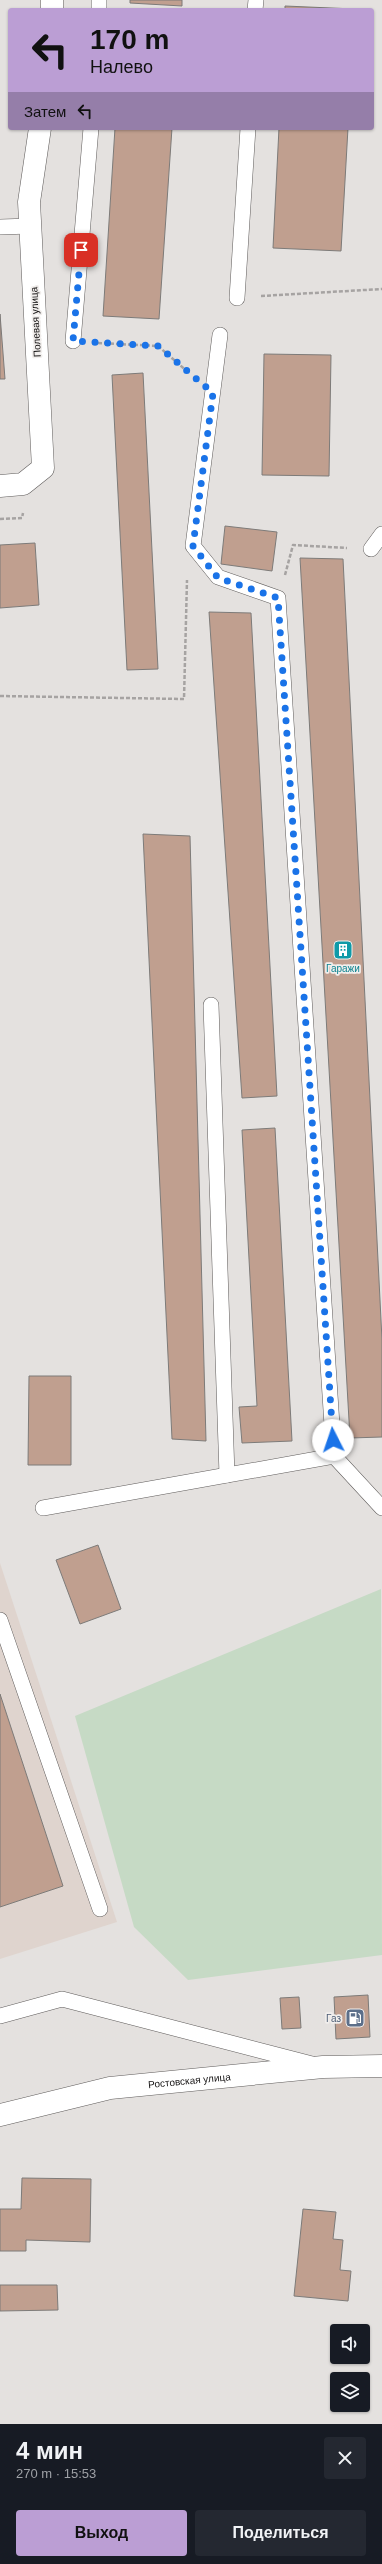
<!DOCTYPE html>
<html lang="ru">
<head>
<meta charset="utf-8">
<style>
	body { margin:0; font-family:Arial,sans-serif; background:#242831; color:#f1f3f6; height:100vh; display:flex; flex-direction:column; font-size:15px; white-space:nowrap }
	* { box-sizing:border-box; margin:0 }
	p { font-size:13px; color:#9ea1a6 }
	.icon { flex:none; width:22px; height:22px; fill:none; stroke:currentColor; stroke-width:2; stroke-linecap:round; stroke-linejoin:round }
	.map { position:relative; height:2424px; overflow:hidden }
	.sheet { display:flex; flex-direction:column; background:#171b24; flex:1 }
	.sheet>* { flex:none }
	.hud { position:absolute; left:8px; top:8px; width:366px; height:122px; border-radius:4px; box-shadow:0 1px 3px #0004; background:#bb9ed4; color:#111; overflow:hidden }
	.buttons { position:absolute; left:330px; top:2324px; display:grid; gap:8px }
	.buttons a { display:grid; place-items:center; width:40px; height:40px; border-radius:4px; background:#171b24; box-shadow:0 1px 3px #0004; font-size:20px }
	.pin { position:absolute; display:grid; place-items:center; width:34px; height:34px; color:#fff; margin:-17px; border-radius:8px; box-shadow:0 2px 6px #0006 }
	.me { position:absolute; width:44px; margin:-22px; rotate:356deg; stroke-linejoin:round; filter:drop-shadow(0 0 3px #0008) }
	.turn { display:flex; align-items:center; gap:14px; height:84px; padding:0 16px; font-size:18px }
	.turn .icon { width:52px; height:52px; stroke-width:2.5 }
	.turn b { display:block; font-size:28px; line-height:34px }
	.then { display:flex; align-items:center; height:38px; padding:0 16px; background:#0003; gap:8px; font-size:15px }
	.round { display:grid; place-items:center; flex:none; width:42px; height:42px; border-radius:4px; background:#242831 }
	.overview { display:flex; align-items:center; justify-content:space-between; height:68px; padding:0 16px }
	h1 { font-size:24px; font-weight:600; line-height:30px }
	.primary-button { display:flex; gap:8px; margin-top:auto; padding:8px 16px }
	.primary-button a { flex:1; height:46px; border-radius:4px; background:#bb9ed4; color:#111; font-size:16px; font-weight:600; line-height:46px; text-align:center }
	.primary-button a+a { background:#242831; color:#f1f3f6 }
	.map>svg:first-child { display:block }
</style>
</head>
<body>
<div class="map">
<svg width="382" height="2424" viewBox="0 0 382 2424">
	<rect width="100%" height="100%" fill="#e4e1df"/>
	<!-- built -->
	<path fill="#dfd4ce" d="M0,1563L117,1922L0,1959Z"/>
	<!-- green -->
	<path fill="#c6dac5" d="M381,1589L382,1955L188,1980L134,1927L75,1716Z"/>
	<!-- building -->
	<g fill="#c09f8f" stroke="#7d7b79">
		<path d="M130,0H182V6L130,3Z"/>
		<path d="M285,6L354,9V10H285Z"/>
		<path d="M115,128H172L159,319L103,316Z"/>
		<path d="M279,128H348L341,251L273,248Z"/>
		<path d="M0,314L5,379H0Z"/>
		<path d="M264,354L331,355L329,476L262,475Z"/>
		<path d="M143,373L158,669L127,670L112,375Z"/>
		<path d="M225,526L277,532L272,571L221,564Z"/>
		<path d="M35,543L39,605L0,608V545Z"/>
		<path d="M300,558L343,559L382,1340V1437L350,1438Z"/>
		<path d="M209,612L251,613L277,1096L242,1098Z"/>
		<path d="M143,834L190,836L206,1441L172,1439Z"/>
		<path d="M275,1128L292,1441L242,1443L239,1407L257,1406L242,1130Z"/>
		<path d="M29,1376H71V1465H28Z"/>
		<path d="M98,1545L121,1609L80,1624L56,1560Z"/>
		<path d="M0,1694L63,1886L0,1907Z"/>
		<path d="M368,1995L370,2037L336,2039L334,1997Z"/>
		<path d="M299,1997L301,2028L282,2029L280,1998Z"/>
		<path d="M22,2178L91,2179L90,2242L26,2240V2251H0V2209H21Z"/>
		<path d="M303,2209L336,2212L333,2239L343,2240L340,2270L351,2271L348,2301L294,2296Z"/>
		<path d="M0,2285H57L58,2310L0,2311Z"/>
	</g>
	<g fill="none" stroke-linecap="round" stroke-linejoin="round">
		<!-- lane casing -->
		<g stroke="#5f5c5b" stroke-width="16">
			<g id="lane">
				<path d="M99,10V0"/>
				<path d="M255,10L256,0"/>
				<path d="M0,227L31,226"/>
				<path d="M237,298L248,128"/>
				<path d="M220,335L193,546L218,577L278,598L334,1456L382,1508"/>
				<path d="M73,341L91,128"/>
				<path d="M371,549L382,534"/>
				<path d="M211,1005L227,1475"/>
				<path d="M43,1508L334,1456"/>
				<path d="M0,1620L100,1909"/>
				<path d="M0,2016L62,1999L312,2064"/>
			</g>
		</g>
		<!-- street casing -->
		<g stroke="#5f5c5b" stroke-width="23">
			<g id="street">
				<path d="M52,0V10"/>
				<path d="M0,486L23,484L43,468L29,202L40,128"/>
				<path id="s1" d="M0,2115L110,2088L323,2067L382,2066"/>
			</g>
		</g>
		<!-- path -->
		<g stroke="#a6a3a2" stroke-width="2.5" stroke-dasharray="4 2" stroke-linecap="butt">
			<path d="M261,296L382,289"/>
			<path d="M98,343L158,346L189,373"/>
			<path d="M0,519L22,518L23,513"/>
			<path d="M285,575L293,545L347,548"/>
			<path d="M0,696L184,699L187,580"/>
		</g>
		<!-- lane -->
		<use href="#lane" stroke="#fff" stroke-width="15"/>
		<!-- street -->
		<use href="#street" stroke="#fff" stroke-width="22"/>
	</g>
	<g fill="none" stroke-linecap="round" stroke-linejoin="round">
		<!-- route -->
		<path stroke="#1a73e8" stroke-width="7" stroke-dasharray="0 12.6" d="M81,250L73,341L158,346L213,393L193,546L218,578L278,598L333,1440"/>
	</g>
	<!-- icons -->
	<defs>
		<g id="building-square" transform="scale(1)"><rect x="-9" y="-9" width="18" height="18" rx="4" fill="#0f9aa8" stroke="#f1eeec"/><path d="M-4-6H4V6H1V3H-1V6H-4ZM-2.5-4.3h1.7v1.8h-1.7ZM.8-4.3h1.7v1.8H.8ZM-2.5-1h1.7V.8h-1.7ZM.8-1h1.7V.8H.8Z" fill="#fff"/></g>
		<g id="fuel-square" transform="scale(1)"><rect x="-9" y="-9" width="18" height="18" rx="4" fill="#5c6f8a" stroke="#f1eeec"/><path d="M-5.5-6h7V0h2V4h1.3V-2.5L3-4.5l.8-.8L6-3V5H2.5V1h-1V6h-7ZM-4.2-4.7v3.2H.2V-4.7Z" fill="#fff"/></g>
	</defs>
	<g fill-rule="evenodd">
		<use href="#building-square" x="343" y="950"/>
		<use href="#fuel-square" x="355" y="2018"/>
	</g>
	<g text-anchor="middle" stroke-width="3.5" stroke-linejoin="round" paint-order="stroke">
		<!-- street labels -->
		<g font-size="10" fill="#161414" stroke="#f1eeec">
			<text transform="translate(35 322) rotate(-93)" y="4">Полевая улица</text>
			<text dy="4" stroke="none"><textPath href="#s1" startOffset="193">Ростовская улица</textPath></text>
		</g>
		<!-- culture labels -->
		<g font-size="10" fill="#0d838f" stroke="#f1eeec">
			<text x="343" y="972">Гаражи</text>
		</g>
		<!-- service labels -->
		<g font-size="10" fill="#4e5e75" stroke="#f1eeec" text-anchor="end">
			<text x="341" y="2022">Газ</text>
		</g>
	</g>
</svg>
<div class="buttons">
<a><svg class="icon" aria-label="sound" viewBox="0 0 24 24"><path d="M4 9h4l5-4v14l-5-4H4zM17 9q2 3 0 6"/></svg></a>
<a><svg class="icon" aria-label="layers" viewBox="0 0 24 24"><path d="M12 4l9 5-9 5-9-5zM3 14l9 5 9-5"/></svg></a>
</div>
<div class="pin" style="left:81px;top:250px;background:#d93025"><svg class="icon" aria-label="arrive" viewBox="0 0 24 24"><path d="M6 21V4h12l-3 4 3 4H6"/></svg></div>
<svg class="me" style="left:333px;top:1440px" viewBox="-20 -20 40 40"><circle r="19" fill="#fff"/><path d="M0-13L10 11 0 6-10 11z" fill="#1a73e8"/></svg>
<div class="hud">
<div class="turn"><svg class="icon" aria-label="left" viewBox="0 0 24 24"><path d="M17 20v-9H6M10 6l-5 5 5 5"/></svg><div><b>170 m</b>Налево</div></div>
<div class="then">Затем<svg class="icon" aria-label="left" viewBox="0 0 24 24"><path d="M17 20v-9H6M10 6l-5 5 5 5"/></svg></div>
</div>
</div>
<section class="sheet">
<div class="overview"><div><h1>4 мин</h1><p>270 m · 15:53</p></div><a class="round"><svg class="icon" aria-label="close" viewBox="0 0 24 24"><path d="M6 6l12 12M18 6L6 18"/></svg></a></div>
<div class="primary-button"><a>Выход</a><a>Поделиться</a></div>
</section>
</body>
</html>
